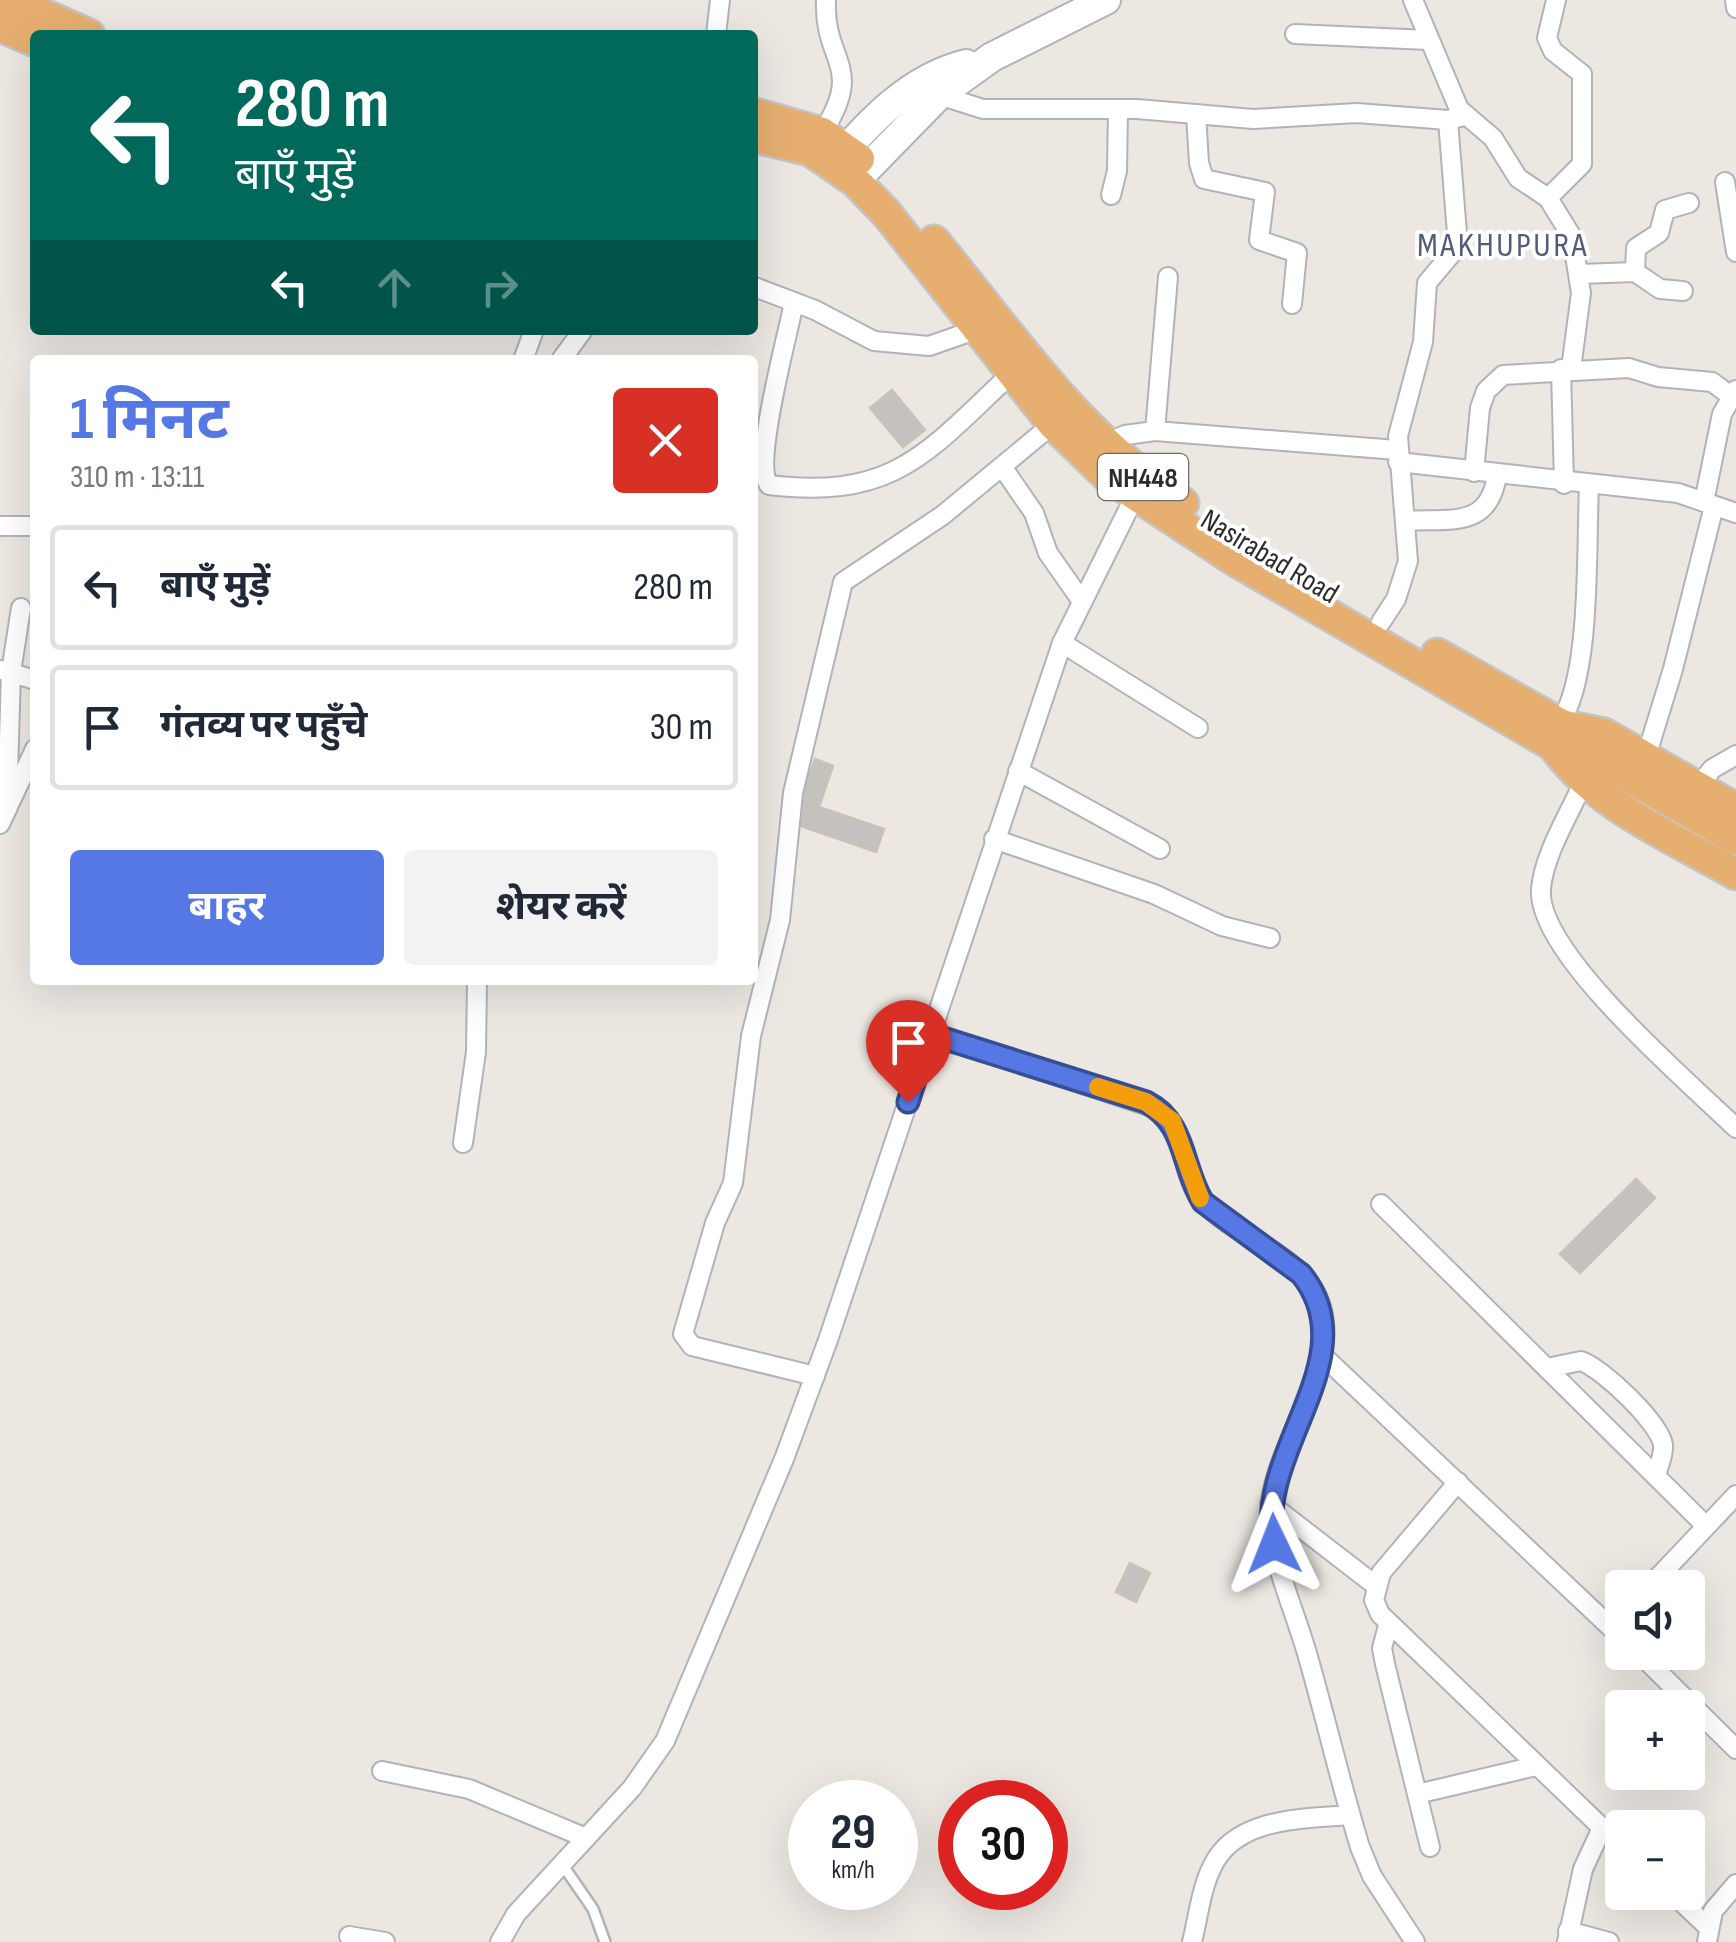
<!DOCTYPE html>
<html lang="hi">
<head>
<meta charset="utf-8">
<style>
	body { margin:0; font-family:"Sofia Sans Condensed","Noto Sans Devanagari",sans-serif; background:#f2f2f3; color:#1f2937; height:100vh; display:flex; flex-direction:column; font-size:38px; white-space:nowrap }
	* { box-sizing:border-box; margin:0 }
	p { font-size:32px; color:#747a83 }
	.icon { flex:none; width:55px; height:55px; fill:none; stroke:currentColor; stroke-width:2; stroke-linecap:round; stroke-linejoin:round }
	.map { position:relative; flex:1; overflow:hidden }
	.side { position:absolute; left:30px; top:355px; width:728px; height:630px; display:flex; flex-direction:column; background:#fff; border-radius:10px; box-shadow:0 10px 40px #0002 }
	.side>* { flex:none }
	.top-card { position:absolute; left:30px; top:30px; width:728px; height:305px; border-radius:10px; box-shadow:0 10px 40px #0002; background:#00695c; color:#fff; overflow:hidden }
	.controls { position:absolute; left:1605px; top:1570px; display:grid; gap:20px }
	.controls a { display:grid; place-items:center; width:100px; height:100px; border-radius:10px; background:#fff; box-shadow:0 10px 40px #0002; font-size:50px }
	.speed { position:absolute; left:788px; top:1780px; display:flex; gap:20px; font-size:50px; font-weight:700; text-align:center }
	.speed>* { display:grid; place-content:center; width:130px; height:130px; border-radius:50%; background:#fff; box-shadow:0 10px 40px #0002; line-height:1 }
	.speed small { font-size:25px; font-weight:400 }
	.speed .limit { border:15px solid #d22; background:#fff; color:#111 }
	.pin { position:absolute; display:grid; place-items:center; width:85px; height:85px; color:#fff; margin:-102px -42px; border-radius:50% 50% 50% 0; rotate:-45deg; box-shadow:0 0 10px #0007 }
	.pin .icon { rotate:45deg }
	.me { position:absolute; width:110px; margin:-55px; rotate:358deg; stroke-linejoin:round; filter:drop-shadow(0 0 8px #0008) }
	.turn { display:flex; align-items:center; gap:35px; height:210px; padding:0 40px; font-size:45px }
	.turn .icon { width:130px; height:130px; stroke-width:2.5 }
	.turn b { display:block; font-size:70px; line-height:85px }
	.lanes { display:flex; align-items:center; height:95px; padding:0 40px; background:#0003; justify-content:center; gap:50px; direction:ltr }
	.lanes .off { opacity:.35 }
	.round { display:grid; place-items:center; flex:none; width:105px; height:105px; border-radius:10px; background:#f2f2f3 }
	.summary { display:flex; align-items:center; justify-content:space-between; height:170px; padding:0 40px }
	h1 { font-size:60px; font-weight:700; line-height:75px; color:#5578e4 }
	.cta { display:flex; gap:20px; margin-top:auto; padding:20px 40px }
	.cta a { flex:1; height:115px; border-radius:10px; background:#5578e4; color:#fff; font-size:40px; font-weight:700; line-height:115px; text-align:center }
	.cta a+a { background:#f2f2f3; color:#1f2937 }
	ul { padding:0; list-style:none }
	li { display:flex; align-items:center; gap:30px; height:125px; margin:0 20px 15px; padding:0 20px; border:5px solid #e0e1e3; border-radius:10px }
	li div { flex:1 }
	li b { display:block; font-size:38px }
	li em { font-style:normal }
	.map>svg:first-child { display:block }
</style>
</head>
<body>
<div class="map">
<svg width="1736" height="1942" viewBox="0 0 1736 1942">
	<rect width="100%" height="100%" fill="#ece7e1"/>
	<!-- building -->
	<g fill="#c5c1bc" stroke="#c8c2ba" stroke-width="2.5">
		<path d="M892,390L925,430L903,447L870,408Z"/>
		<path d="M815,759L833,766L819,807L884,829L876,852L792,823Z"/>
		<path d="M1636,1179L1655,1198L1580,1273L1560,1254Z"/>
		<path d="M1130,1563L1150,1573L1136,1602L1116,1592Z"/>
	</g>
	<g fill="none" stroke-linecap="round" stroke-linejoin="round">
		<!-- service casing -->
		<g stroke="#b1b3bb" stroke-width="14">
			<path id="service" d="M562,1864L593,1909L605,1942"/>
		</g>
		<!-- minor casing -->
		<g stroke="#b1b3bb" stroke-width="22">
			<g id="minor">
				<path d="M1413,0L1459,109L1493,138L1518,178L1548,198L1572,237L1581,293L1571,369"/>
				<path d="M1735,0L1736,8"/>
				<path d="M1295,34L1428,40"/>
				<path d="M716,35L720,0"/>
				<path d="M939,95L983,109H1137L1253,119L1357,113L1448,120L1464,116"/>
				<path d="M1196,114L1199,163L1204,179L1265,192L1259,240L1297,253L1292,304"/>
				<path d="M822,133C866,65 823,63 826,0"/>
				<path d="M1725,182L1736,252"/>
				<path d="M1111,195L1117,171L1118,109"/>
				<path d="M1548,198L1582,164V74L1553,51L1547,38L1556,0"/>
				<path d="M1635,272L1636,248L1659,233L1665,210L1689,203"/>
				<path d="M1580,274L1635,272L1660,289L1683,291"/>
				<path d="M752,286L815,310L874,341L929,346L978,329"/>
				<path d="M794,302C788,335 752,463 769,485C896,500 927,452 1012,373"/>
				<path d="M523,360L534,330"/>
				<path d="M561,360L583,330"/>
				<path d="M1561,369L1564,484"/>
				<path d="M1155,431L1168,277"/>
				<path d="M1104,444L1125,435L1155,431L1397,450"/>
				<path d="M1398,462L1678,493L1736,513"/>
				<path d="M1003,468L1034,513L1048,553L1081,600"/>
				<path d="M1474,472L1480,408L1486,391L1503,375L1629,368L1658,377L1712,382L1731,396"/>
				<path d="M1704,502L1722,414L1736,390"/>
				<path d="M1405,521C1449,518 1489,530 1497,475"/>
				<path d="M0,526H35"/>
				<path d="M1381,622L1396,599L1408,561L1398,436L1423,342L1427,283L1458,246L1448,120"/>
				<path d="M1062,643L1198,728"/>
				<path d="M2,670L35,680"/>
				<path d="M1559,723C1592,680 1586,544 1589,486"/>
				<path d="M1646,757L1673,669L1714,506"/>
				<path d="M1018,771L1160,849"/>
				<path d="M1583,783C1569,815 1544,854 1541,889C1536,953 1689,1082 1736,1128"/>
				<path d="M1698,787L1712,769L1736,755"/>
				<path d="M7,809L11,672L21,608"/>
				<path d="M0,824L35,749"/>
				<path d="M994,839L1154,894L1222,926L1270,938"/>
				<path d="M930,1034L1161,1110C1187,1136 1180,1178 1205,1204C1236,1237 1287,1249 1312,1287C1358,1359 1262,1449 1270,1526C1275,1567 1294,1610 1306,1650C1325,1715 1340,1782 1360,1847L1372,1876L1415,1942"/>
				<path d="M463,1143L476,1052L477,980"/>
				<path d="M1381,1204L1705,1525"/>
				<path d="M1322,1355L1622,1638"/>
				<path d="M1547,1368L1581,1361C1602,1368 1660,1423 1663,1445C1664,1455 1658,1467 1656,1476"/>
				<path d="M815,1376L692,1346L683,1334L715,1223L733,1183L751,1036L780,920L793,793L843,582L943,515L1053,424"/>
				<path d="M1458,1482L1381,1573L1374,1600L1380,1614L1622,1847"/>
				<path d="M1270,1504L1375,1585"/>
				<path d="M1648,1588L1736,1495"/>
				<path d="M1388,1626L1382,1648L1385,1664L1430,1847"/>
				<path d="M1638,1652L1736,1749"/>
				<path d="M382,1771L469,1789L586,1838"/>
				<path d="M1417,1794L1536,1766"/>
				<path d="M1671,1892L1708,1927"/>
				<path d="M1568,1931L1609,1942"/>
				<path d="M349,1936L385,1942"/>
				<path d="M500,1942L516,1914L632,1788L665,1741L784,1459L828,1340L1062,643L1135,496"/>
				<path d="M1192,1942C1198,1918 1201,1889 1212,1867C1235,1817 1303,1819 1350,1815"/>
				<path d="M1567,1942L1583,1869L1602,1828"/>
				<path d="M1707,1942L1713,1911L1736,1884"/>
			</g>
		</g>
		<!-- secondary casing -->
		<g stroke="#b1b3bb" stroke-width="32">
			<g id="secondary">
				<path d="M834,163C870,121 910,78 966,64"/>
				<path d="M855,181L939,95L992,57L1106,0"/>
			</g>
		</g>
		<!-- trunk casing -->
		<g stroke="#c4c4c4" stroke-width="35">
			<g id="trunk">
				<path d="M11,0L89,35"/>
				<path d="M0,26L35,41"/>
				<path d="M752,113L822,133L859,159"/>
				<path d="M752,136L810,150L855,181L887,214L1053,424L1107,476L1233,559L1553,745L1606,764L1736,839"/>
				<path d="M934,241C1012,335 1077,436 1183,503"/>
				<path d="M1437,654L1562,725L1592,752"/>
				<path d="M1565,726L1604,734L1736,809"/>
				<path d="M1553,745C1596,806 1672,837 1736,874"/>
			</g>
		</g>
		<!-- service -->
		<use href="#service" stroke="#fff" stroke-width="9"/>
		<!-- minor -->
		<use href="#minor" stroke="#fff" stroke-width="18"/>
		<!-- secondary -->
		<use href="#secondary" stroke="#fff" stroke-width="28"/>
		<!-- trunk -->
		<use href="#trunk" stroke="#e6af70" stroke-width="30"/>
	</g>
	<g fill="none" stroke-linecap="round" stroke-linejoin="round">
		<!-- route casing -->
		<g stroke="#374e94" stroke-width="25">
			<path id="route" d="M908,1102L930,1034L1146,1102C1187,1123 1181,1167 1203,1202L1301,1274C1369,1358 1254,1451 1274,1544"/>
		</g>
		<!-- route -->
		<use href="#route" stroke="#5578e4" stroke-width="18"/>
		<!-- slow -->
		<path stroke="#f59e0b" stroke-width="18" d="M1098,1087L1146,1102L1172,1121L1200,1198"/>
	</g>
	<g text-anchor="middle" stroke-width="8" stroke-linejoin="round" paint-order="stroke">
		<!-- shield labels -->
		<rect fill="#fff" stroke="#6b6b6b" stroke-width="2.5" x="1098" y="454" width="90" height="46" rx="8"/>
		<g font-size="28" font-weight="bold" fill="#2c2c2c">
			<text x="1143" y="487">NH448</text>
		</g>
		<!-- street labels -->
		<g font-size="30" fill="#2c2c2c" stroke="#fff">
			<text transform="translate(1270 556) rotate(31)" y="10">Nasirabad Road</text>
		</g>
		<!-- quarter labels -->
		<g font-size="35" letter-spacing="2.5" fill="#525b78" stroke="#fff">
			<text x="1503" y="256">MAKHUPURA</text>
		</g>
	</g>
</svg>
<div class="controls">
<a><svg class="icon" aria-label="sound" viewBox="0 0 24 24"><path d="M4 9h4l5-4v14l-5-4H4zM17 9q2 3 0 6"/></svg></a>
<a>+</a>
<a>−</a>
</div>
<div class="speed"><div>29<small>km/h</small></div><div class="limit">30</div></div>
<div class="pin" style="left:908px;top:1102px;background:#d93025"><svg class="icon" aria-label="arrive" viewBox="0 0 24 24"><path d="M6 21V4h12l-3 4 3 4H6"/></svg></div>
<svg class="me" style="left:1274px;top:1544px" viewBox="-20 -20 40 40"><path d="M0-17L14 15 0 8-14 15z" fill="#5578e4" stroke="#fff" stroke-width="4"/></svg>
<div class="top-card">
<div class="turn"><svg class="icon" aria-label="left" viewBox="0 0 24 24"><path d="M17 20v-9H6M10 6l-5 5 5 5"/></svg><div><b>280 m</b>बाएँ मुड़ें</div></div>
<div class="lanes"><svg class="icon" aria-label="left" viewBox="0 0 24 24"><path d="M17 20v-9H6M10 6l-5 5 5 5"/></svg><svg class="icon off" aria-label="ahead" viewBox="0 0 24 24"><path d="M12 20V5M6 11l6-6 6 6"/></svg><svg class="icon off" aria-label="right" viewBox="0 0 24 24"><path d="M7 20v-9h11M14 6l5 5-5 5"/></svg></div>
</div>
<section class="side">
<div class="summary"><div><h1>1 मिनट</h1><p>310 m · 13:11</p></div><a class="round" style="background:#d93025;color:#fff"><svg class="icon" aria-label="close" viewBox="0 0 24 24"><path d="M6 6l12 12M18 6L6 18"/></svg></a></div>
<ul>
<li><svg class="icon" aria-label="left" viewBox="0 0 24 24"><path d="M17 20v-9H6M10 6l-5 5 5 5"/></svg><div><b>बाएँ मुड़ें</b></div><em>280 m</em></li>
<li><svg class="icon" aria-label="arrive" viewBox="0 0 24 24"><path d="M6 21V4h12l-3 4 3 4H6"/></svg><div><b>गंतव्य पर पहुँचे</b></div><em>30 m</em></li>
</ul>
<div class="cta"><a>बाहर</a><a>शेयर करें</a></div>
</section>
</div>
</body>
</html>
